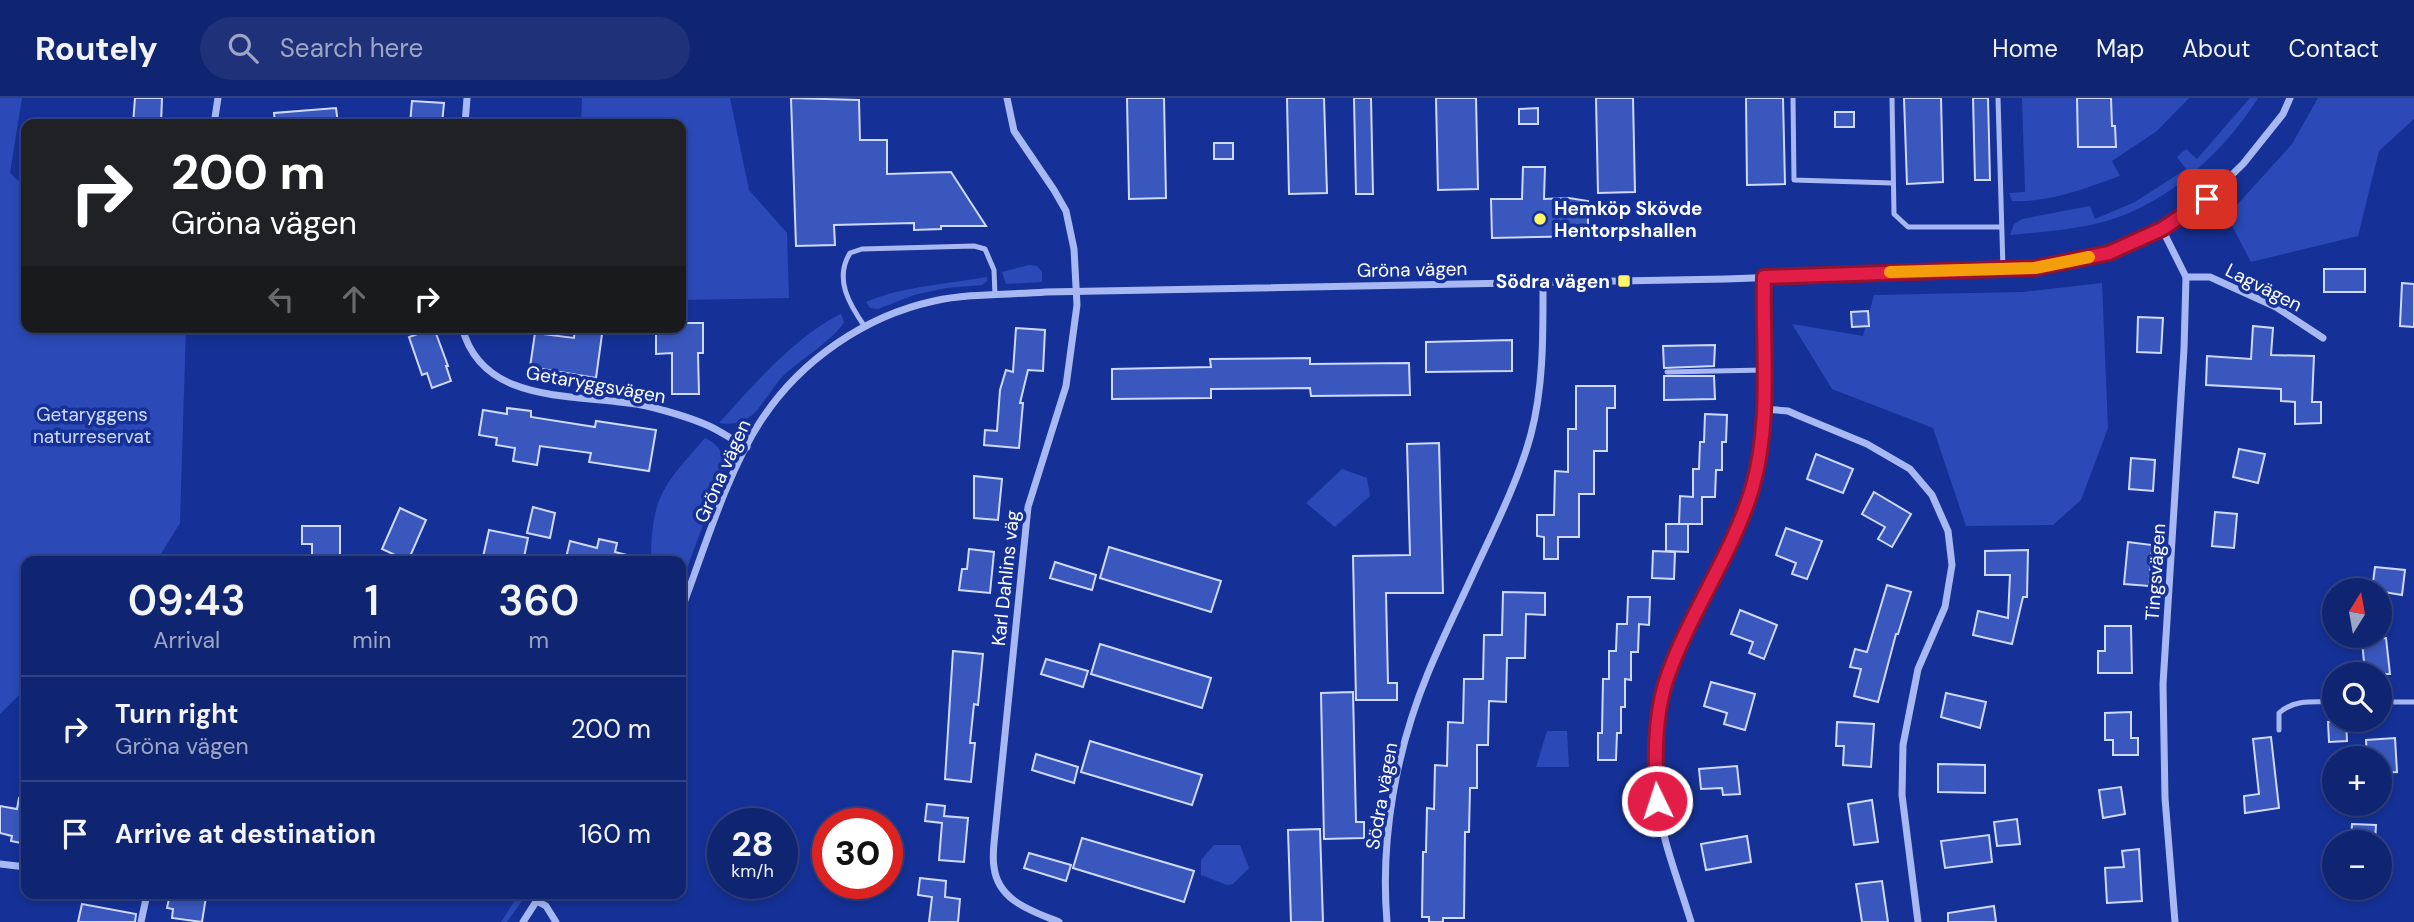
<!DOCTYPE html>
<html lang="en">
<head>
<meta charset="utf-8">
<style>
	body { margin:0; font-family:"DM Sans",sans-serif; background:#1e3179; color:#f1f3f6; height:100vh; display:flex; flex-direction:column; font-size:26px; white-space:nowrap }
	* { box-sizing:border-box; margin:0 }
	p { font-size:23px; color:#9ca5c3 }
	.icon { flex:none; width:38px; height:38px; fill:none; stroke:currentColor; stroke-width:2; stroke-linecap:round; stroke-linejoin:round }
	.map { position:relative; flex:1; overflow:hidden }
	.side { position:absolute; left:21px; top:458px; width:665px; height:343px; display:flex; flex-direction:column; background:#102571; border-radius:14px; box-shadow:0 4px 10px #0003,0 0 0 2px #304284 }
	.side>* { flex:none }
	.guide { position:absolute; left:21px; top:21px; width:665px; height:214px; border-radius:14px; box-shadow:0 4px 10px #0003,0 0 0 2px #304284; background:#202124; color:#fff; overflow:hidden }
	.needle { width:46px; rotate:11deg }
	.controls { position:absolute; left:2322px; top:480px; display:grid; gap:14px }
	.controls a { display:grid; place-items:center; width:70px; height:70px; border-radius:50%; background:#102571; box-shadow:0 4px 10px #0003,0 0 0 2px #304284; font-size:35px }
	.speed { position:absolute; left:707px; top:710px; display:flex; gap:14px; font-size:35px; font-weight:700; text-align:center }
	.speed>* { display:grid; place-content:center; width:91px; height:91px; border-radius:50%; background:#102571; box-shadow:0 4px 10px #0003,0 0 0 2px #304284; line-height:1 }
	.speed small { font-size:18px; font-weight:400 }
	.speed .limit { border:10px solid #d22; background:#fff; color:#111 }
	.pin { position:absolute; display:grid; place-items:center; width:60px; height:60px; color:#fff; margin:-30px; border-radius:14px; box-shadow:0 4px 10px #0006 }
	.me { position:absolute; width:77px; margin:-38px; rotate:356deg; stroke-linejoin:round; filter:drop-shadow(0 0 5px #0008) }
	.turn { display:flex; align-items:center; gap:24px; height:147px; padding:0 35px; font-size:32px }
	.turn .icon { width:91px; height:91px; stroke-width:2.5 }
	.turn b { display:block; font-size:49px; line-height:60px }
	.lanes { display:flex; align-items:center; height:66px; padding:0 35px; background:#0003; justify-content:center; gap:35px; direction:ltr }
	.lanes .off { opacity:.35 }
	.eta { display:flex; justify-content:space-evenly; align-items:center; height:119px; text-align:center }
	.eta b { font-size:42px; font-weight:600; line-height:49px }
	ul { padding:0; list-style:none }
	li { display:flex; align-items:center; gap:21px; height:105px; padding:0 35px; border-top:2px solid #304284 }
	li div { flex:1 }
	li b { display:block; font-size:26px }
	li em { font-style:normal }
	header { display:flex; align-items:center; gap:42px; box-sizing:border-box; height:98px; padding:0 35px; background:#102571; border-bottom:2px solid #304284 }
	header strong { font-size:33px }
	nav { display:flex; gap:38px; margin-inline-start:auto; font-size:24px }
	.search { width:490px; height:63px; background:#1e3179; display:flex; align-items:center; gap:18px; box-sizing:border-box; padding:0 24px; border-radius:38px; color:#9ca5c3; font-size:26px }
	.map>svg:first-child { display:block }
</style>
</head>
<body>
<header>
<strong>Routely</strong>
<div class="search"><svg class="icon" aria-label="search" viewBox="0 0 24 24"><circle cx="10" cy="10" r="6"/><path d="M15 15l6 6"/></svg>Search here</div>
<nav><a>Home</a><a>Map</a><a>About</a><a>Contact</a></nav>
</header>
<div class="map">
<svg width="2414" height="824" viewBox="0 0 2414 824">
	<rect width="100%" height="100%" fill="#153197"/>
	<!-- green -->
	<g fill="#2b4ab7">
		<path d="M0,0H22L10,75L26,90V229H186L180,425L156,464H26V590L0,616Z"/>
		<path d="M582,0H730L749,92L787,135L789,200L681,202V26H581Z"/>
		<path d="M2022,0H2077L2078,49L2116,48L2115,28H2112L2111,0H2189L2157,33L2112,63L2120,78C2086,90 2049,105 2012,103L2009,95L2025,94Z"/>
		<path d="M2250,0H2258C2226,51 2174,100 2116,120C2083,131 2044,134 2010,137L2014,126L2022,121L2090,108L2095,121L2135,104L2186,71L2177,59L2186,51L2197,61Z"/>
		<path d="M2318,0H2414V21L2379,53L2358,138L2251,164L2227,118L2292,46Z"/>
		<path d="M1029,167L1037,168L1042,174V184L1006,186L1002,174Z"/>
		<path d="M987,179V183L982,187L946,190L914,197L878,211L870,210L866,204C904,188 947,186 987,179Z"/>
		<path d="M2102,185L2108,330L2081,402L2053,427L1966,428L1933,330L1832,291L1792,226L1863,238L1874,197L2023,194Z"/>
		<path d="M841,216L844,224C836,240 797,264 782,279C771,291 763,308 751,318C742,325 730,327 719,325C751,289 798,236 841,216Z"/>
		<path d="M705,340C719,346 724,356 724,371L681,486V464H651C651,398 664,387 705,340Z"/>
		<path d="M1342,371L1367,380L1370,398L1335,429L1306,405Z"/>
		<path d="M1547,633H1567L1569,669H1536Z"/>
		<path d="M1214,747H1240L1249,770L1233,786L1227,787L1201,777V762Z"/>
		<path d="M519,796H527L507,824H501Z"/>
	</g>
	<!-- building -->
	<g fill="#3957bd" stroke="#cfd9fc" stroke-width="2">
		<path d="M135,0H162L161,26H133Z"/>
		<path d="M791,0L859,2L860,42H887V76L951,74L986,128H941V131L914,132V125L834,127L835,147L796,148Z"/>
		<path d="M1127,0H1164L1166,100L1129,101Z"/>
		<path d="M1287,0H1324L1327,95L1289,96Z"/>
		<path d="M1354,0H1371L1373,96H1356Z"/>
		<path d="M1436,0H1476L1478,91L1438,92Z"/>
		<path d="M1596,0H1633L1635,94L1598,95Z"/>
		<path d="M1746,0H1783L1785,86L1747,87Z"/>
		<path d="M1904,0H1941L1943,84L1907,86Z"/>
		<path d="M1973,0H1988L1990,82H1975Z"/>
		<path d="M2077,0H2111L2112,28H2115L2116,49H2078Z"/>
		<path d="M412,3L444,5L442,26H410Z"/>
		<path d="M336,10L338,26H275L274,15Z"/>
		<path d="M1538,10V26H1519V11Z"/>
		<rect x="1835" y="14" width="19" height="15"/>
		<rect x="1214" y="45" width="19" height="16"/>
		<path d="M1523,69H1545L1544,101L1569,100L1588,103V138L1492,140L1491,101H1522Z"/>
		<rect x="2324" y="171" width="41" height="23"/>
		<path d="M2402,185L2414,186V229L2400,228Z"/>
		<path d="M1868,213L1869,228L1852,229L1851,214Z"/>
		<path d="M2138,219L2163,220L2161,255L2137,254Z"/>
		<path d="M681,225H703V255H698L699,296H672V255L656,256V229H681Z"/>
		<path d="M2253,228L2273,230L2271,257L2314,258L2312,304H2321V325L2295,326V304L2281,303V291L2206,287L2207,258L2251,261Z"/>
		<path d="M575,229H603L596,280L530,269L535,235L574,240Z"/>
		<path d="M434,230L448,268H446L451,283L432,290L427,275L422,277L409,239Z"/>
		<path d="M1016,230L1045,232L1043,273L1028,272L1020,305H1023L1019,350L984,347L985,332L997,333L1000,292L1006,272L1013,274Z"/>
		<path d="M1512,242V273L1426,274V244Z"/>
		<path d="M1715,247L1714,268L1664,270L1663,248Z"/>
		<path d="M1310,260V266L1409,265L1410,297L1311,298L1310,290L1211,291V300L1112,301V271L1211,269L1210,261Z"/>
		<path d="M1664,278H1714L1715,301L1664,302Z"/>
		<path d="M1576,288H1615V310H1607V353H1594V396H1579V439H1558V461H1544V439L1537,438V417H1554L1555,373L1568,374V331H1576Z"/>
		<path d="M507,310L531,313V319L595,329L596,323L656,332L649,373L589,364L591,355L540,348L537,367L513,363L515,350L496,347L497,340L479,337L483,312L507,316Z"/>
		<path d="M1705,316L1727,317L1726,344H1722V372H1716L1715,399H1702V426H1679L1680,398L1693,399V371H1699L1700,344H1704Z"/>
		<path d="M1439,345L1443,495H1386L1388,585H1397V602H1356L1353,458L1410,457L1407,346Z"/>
		<path d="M2239,351L2265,356L2258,385L2233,379Z"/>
		<path d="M1816,356L1853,371L1843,395L1807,381Z"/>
		<path d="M2131,360L2155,362L2153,393L2129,391Z"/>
		<path d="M974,378L1002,381L998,422L974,420Z"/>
		<path d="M1874,394L1911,416L1892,449L1878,441L1885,429L1862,416Z"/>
		<path d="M533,409L555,415L550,440L527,435Z"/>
		<path d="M400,410L426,422L408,463L382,451Z"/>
		<path d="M2215,414L2237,416L2234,450L2212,448Z"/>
		<path d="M1666,426H1688V454L1666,453Z"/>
		<path d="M302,428H340V464H312V446H302Z"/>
		<path d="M1786,430L1822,443L1807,481L1792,476L1796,465L1776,457Z"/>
		<path d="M489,432L528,440L523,464H504L483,459Z"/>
		<path d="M599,441L617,445L615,454L631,458V464H565L570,443L597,450Z"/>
		<path d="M2128,444L2152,447L2149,488L2124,486Z"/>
		<path d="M1109,449L1221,483L1211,514L1100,480Z"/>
		<path d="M969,451L994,454L990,495L959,492L962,471H967Z"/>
		<path d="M2028,452L2027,499H2023L2012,546L1973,537L1978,513L2008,520L2010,477H1985V453Z"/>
		<path d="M1653,453L1675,454L1674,481L1652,480Z"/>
		<path d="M1055,464L1096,477L1092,492L1050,480Z"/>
		<path d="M2375,469L2405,472L2402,497L2372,492Z"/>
		<path d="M1887,487L1911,494L1898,536H1896L1878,604L1854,598L1861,571L1850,569L1855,551L1867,554Z"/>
		<path d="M1503,494L1545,495V517L1526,516L1525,560H1507L1506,604L1489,603L1488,647H1477V690H1470L1469,734H1465L1464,820H1443V824H1429V819H1422L1423,754H1426L1427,710L1434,711L1435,667L1447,668L1448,624L1463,625L1464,581H1483L1484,537H1502Z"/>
		<path d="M1628,499H1650L1649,527L1639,526L1638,554H1631V582L1625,581V609H1621V635H1617L1616,662H1598V635H1602L1603,581H1609V553H1616L1617,526H1627Z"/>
		<path d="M1740,512L1777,527L1764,561L1749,555L1753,544L1731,536Z"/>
		<path d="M2105,528H2131L2132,575H2098V553H2105Z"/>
		<path d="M2386,540L2390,576H2365L2362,542Z"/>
		<path d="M1100,546L1211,580L1202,610L1091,576Z"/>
		<path d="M953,553L983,556L978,607L974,606L970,645H975L971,684L945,681Z"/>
		<path d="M1046,561L1088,573L1083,589L1041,576Z"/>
		<path d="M1711,584L1755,596L1745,632L1724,626L1727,615L1704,608Z"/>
		<path d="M1353,594L1356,724H1364V740L1324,741L1321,595Z"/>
		<path d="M1946,595L1986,604L1980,630L1941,619Z"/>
		<path d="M2131,614V640H2138V657H2113V642H2105V615Z"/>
		<path d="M2346,622L2347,643L2329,644L2328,624Z"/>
		<path d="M1837,624L1874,626L1871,669L1843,667L1844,648H1836Z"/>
		<path d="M2271,639L2279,710L2245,715L2244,698L2259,696L2253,641Z"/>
		<path d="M2395,640L2397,674L2380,675V660H2367L2366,642Z"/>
		<path d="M1090,643L1202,677L1192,707L1081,674Z"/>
		<path d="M1036,656L1078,669L1074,685L1032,672Z"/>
		<path d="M1938,666L1985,667V695L1938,694Z"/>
		<path d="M1737,668L1740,696L1723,697L1722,690L1701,691L1699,671Z"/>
		<path d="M2121,689L2125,716L2103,720L2099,692Z"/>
		<path d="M19,700L26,701V746L11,743L12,738L0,735V708L17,711Z"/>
		<path d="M1872,702L1878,744L1854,747L1848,706Z"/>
		<path d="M927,706L945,708L944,718L968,720L964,764L939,762L942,725L925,723Z"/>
		<path d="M2017,721L2020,746L1997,748L1994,724Z"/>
		<path d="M2352,726L2376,727L2375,744H2351Z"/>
		<path d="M1320,731L1323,824H1291L1288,732Z"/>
		<path d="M1989,737L1992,764L1945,770L1941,743Z"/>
		<path d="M1747,738L1751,764L1706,772L1701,746Z"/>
		<path d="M1082,740L1194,773L1184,804L1073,770Z"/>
		<path d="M2139,751L2142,803L2107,805L2105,770L2124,769L2122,753Z"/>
		<path d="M1029,755L1071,767L1066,783L1024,770Z"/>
		<path d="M920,780L946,783L945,799L960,801L958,824H929L932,799L918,797Z"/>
		<path d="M1882,783L1888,824H1862L1856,786Z"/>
		<path d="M170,796L206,799L202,824L172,820L173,811L167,810Z"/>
		<path d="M82,806L136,816L135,824H78Z"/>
		<path d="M1994,808L1996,824H1948V815Z"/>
	</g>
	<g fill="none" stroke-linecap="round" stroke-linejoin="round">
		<!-- lane -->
		<g stroke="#a7b8f2" stroke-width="5">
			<path d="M1793,0L1794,82L1892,85"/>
			<path d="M1892,0L1894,116L1908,129H2001"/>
			<path d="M1998,0L2003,171"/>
			<path d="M865,229C849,206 834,181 850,155L862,151L974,148L985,151L994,172L995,197"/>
			<path d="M1667,274L1764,272"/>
			<path d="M2380,604H2414"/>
			<path d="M2279,632V615C2294,601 2315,604 2334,604"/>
		</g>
		<!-- street -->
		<g stroke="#a7b8f2" stroke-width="7">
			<path d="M1007,0L1014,33L1054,92L1066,113L1074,151L1077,207L1066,288L1028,409L995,735C994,746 992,758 994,769C998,803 1032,813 1059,824"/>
			<path d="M214,26L218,0"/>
			<path d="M465,26L467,0"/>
			<path d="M2162,131L2186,179L2184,251L2163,586L2165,700L2175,824"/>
			<path d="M2186,179H2210L2276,209L2323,240"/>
			<path d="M462,229C483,311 582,294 647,308C667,313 689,319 709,328C722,334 734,343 747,349"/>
			<path d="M1764,311L1788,313L1797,317L1867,346L1910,371L1932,397L1948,433L1952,467L1945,509L1918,571L1903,647L1902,697L1918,824"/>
			<path d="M681,513C704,452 727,374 762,321C801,262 865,218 934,203C970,195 1009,197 1046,194L1726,181L2035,170L2109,155L2162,131L2207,101L2243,66L2283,16L2290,0"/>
			<path d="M0,766L26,769"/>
			<path d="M537,803L546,808L556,824"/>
			<path d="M141,824L147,796"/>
			<path d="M523,824L541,796"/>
			<path d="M1387,824C1380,741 1396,652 1428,575C1442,541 1459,507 1474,474C1494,431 1519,381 1531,336C1544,287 1543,234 1543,183"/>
			<path d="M1691,824C1679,784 1662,743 1657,701C1651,651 1658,596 1680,550C1704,498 1736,446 1752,390C1772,322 1762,249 1764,179"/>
		</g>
	</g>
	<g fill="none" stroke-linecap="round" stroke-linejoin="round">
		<!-- route casing -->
		<g stroke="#92132f" stroke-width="18">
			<path id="route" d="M1657,703C1655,665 1654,623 1665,586C1687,518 1731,460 1752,391C1772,323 1762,249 1764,179L2035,170L2109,155L2162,131L2207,101"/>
		</g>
		<!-- route -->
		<use href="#route" stroke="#e11d48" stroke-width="12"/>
		<!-- slow -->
		<path stroke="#f59e0b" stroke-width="12" d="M1890,174L2035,170L2089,159"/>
	</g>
	<!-- markers -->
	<g fill="#fff668" stroke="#153197" stroke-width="2.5">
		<circle cx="1540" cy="121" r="7"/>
		<rect x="1617" y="176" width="14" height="14" rx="3.5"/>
	</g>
	<g text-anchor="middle" stroke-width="7" stroke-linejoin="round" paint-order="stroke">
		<!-- poi labels -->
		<g font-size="19" font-weight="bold" fill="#fff" stroke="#153197" text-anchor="start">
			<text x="1554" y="117">Hemköp Skövde<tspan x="1554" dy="22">Hentorpshallen</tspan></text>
			<text x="1610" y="190" text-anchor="end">Södra vägen</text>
		</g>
		<!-- street labels -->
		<g font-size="19" fill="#fff" stroke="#153197">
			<text transform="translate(1412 171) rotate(-1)" y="7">Gröna vägen</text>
			<text transform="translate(2264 189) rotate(27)" y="7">Lagvägen</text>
			<text transform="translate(596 286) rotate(10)" y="7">Getaryggsvägen</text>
			<text transform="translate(722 373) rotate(-66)" y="7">Gröna vägen</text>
			<text transform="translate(2155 474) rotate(-86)" y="7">Tingsvägen</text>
			<text transform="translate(1005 480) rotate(-84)" y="7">Karl Dahlins väg</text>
			<text transform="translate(1381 698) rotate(-80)" y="7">Södra vägen</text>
		</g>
		<!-- park labels -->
		<g font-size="19" fill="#cfd9fc" stroke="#153197">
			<text x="92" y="323">Getaryggens<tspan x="92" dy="22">naturreservat</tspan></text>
		</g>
	</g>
</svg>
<div class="controls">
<a><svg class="needle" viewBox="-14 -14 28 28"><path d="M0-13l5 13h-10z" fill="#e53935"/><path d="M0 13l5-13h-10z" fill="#9ca5c3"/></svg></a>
<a><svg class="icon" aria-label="search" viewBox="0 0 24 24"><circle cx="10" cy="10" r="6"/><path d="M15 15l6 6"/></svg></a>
<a>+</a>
<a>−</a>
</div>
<div class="speed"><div>28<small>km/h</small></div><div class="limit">30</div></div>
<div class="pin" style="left:2207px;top:101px;background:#d93025"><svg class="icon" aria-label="arrive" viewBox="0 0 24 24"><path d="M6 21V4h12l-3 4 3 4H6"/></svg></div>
<svg class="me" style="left:1657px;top:703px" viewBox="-20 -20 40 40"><circle r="17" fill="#e11d48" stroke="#fff" stroke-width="3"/><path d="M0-11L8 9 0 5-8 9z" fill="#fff"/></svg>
<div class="guide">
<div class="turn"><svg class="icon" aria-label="right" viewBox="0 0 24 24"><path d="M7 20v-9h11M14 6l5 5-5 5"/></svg><div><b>200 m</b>Gröna vägen</div></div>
<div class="lanes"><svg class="icon off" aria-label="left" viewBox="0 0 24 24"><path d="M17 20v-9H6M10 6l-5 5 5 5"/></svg><svg class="icon off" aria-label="ahead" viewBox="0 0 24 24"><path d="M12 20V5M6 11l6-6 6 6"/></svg><svg class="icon" aria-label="right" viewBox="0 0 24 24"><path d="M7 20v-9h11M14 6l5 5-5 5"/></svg></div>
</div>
<section class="side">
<div class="eta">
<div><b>09:43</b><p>Arrival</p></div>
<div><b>1</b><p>min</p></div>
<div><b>360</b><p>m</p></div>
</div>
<ul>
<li><svg class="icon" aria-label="right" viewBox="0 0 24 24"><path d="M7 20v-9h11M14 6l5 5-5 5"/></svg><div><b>Turn right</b><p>Gröna vägen</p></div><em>200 m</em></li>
<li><svg class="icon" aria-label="arrive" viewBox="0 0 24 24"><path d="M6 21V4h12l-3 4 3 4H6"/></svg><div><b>Arrive at destination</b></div><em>160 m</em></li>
</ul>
</section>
</div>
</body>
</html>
